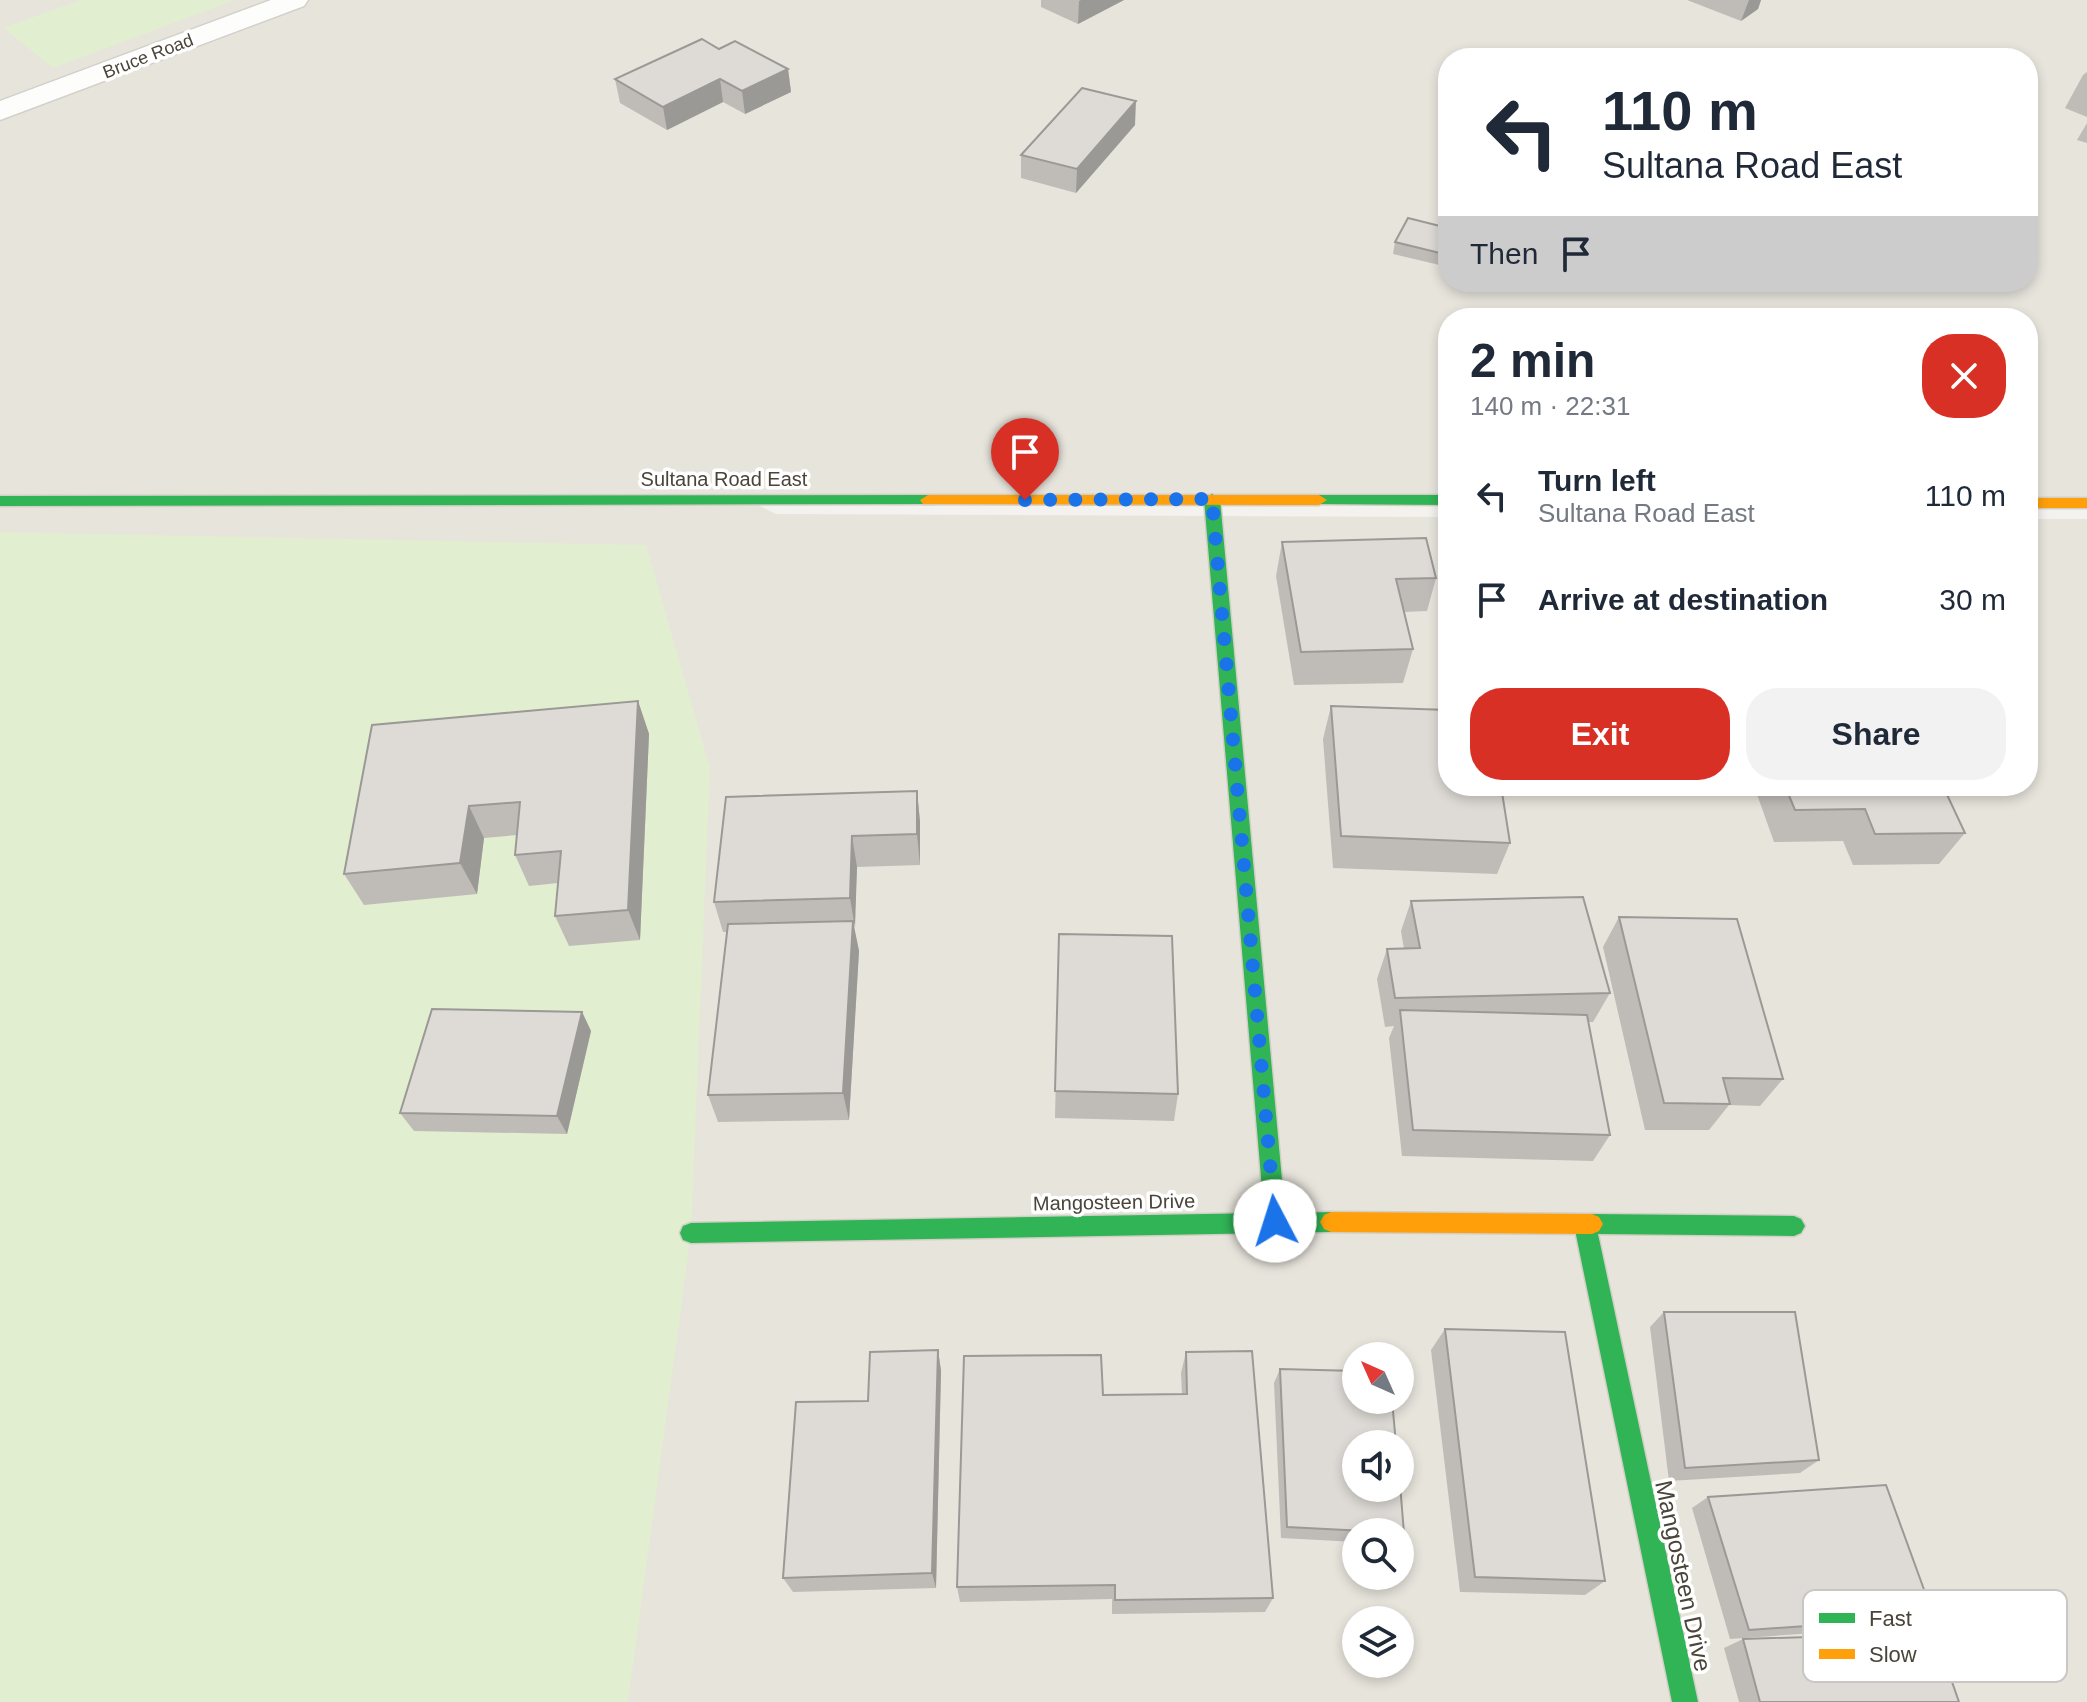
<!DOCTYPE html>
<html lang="en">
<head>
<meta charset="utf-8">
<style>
	body { margin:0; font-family:Helvetica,sans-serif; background:#f2f2f3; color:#1f2937; height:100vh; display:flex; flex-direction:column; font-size:30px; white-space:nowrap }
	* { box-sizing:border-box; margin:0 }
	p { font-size:26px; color:#747a83 }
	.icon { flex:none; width:44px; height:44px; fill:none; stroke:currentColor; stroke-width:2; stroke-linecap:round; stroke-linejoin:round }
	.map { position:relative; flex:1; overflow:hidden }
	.sheet { position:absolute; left:1438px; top:308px; width:600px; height:488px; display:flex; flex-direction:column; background:#fff; border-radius:32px; box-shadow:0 4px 12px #0003 }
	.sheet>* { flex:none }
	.top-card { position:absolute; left:1438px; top:48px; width:600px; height:244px; border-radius:32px; box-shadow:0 4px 12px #0003; background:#fff; color:#1f2937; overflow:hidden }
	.needle { width:52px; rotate:315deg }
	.fabs { position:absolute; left:1342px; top:1342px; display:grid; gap:16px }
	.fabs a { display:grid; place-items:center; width:72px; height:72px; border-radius:50%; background:#fff; box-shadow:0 4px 12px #0003; font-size:40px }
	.pin { position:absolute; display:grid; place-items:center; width:68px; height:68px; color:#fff; margin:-82px -34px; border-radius:50% 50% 50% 0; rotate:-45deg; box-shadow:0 0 8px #0007 }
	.pin .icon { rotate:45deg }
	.me { position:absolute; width:88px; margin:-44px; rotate:355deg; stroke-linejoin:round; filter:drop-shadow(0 0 6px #0008) }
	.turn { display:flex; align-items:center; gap:28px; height:168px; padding:0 32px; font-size:36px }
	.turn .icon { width:104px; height:104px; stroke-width:2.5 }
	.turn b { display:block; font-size:56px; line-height:68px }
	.then { display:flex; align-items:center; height:76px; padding:0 32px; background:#0003; gap:16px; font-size:30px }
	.round { display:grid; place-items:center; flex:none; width:84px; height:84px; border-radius:32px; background:#f2f2f3 }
	.overview { display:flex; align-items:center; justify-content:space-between; height:136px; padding:0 32px }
	h1 { font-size:48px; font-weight:800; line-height:60px }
	.primary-button { display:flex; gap:16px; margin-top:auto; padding:16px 32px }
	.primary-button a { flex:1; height:92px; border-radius:32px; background:#d93025; color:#fff; font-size:32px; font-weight:800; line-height:92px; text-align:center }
	.primary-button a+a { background:#f2f2f3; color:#1f2937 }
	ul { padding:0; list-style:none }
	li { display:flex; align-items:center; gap:24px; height:104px; padding:0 32px }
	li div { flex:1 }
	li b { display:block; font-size:30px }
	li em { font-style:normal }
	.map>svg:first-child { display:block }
</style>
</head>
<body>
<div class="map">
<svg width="2087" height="1702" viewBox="0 0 2087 1702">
	<rect width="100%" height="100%" fill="#f4f2ee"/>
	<!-- residential -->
	<path fill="#e7e4dc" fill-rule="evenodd" d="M0,0H2087V503H2028V318H1448V500L750,501L776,514L1448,517V786H2028V519H2087V1702H0ZM1448,58H2028V282H1448ZM1356,1356H1400V1400H1356ZM1356,1444H1400V1488H1356ZM1356,1532H1400V1576H1356ZM1356,1620H1400V1664H1356Z"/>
	<!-- green -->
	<g fill="#e1eecf">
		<path d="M81,0H235L53,68L3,28Z"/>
		<path d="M0,532L646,545L710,768L691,1233L628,1702H0Z"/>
	</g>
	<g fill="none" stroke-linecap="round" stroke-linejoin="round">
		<!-- street casing -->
		<g stroke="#d2d0cb" stroke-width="3">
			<path id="street" d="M271,0H308L304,6L0,120V101Z"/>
		</g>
		<!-- fast casing -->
		<g stroke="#d3cfc5" stroke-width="3">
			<g id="fast">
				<path d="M1212,494L1220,499L1285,1213L1331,1212L1338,1215L1342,1222L1338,1229L1331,1232L691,1243L683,1240L680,1233L683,1226L691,1223L1264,1213L1204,499Z"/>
				<path d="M928,495L936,500L933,504L0,506V496Z"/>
				<path d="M1319,495H1448V505L1314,504L1311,500Z"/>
				<path d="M1592,1214L1794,1216L1801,1219L1805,1226L1801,1233L1794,1236L1598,1234L1698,1702H1672L1574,1225L1578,1218Z"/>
			</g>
		</g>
		<!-- slow casing -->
		<g stroke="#d3cfc5" stroke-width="3">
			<g id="slow">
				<path d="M928,495H1319L1327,500L1319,505L923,504L920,500Z"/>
				<rect x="2028" y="498" width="59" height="10"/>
				<path d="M1331,1212L1592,1214L1599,1217L1603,1224L1599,1231L1592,1234L1331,1232L1324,1229L1320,1222L1324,1215Z"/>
			</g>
		</g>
		<!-- street -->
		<use href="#street" fill="#fdfdfc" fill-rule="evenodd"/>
		<!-- fast -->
		<use href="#fast" fill="#30b455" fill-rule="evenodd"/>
		<!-- slow -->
		<use href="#slow" fill="#ff9f0a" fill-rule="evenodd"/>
	</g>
	<!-- wall -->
	<g fill="#bfbcb8">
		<path d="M1041,0H1124L1078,24L1041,7Z"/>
		<path d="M1687,0H1761L1758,9L1741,21Z"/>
		<path d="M788,69L791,92L745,114L723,102L667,130L620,103L615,79Z"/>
		<path d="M2087,72V117L2065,108L2083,75Z"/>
		<path d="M2087,123V143L2077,140Z"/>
		<path d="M1135,125L1076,193L1021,178V155Z"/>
		<path d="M1448,228V267L1393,254L1395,242Z"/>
		<path d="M1282,542L1436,578L1427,611L1404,612L1413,649L1403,683L1294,685L1276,576Z"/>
		<path d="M638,701L649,734L640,940L569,946L555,916L558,883L529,886L515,855L517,835L484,838L477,894L364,905L344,874Z"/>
		<path d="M1331,706L1510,843L1497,874L1333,868L1323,739Z"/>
		<path d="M1754,786H1943L1965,833L1939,864L1853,865L1843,841L1774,842Z"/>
		<path d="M917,791L920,822V865L857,867L854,928L859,951L849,1120L718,1122L708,1095L727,932H723L714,902Z"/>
		<path d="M1411,901L1610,993L1593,1022H1588L1610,1135L1593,1161L1402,1156L1389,1038L1394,1026L1385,1027L1377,979L1387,949H1404L1401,931Z"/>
		<path d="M1619,917L1783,1079L1760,1106L1729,1105L1709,1130H1645L1603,947Z"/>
		<path d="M1059,934L1178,1094L1174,1121L1055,1118Z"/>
		<path d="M582,1012L591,1031L567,1134L414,1131L400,1113Z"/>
		<path d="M1664,1312L1819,1460L1800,1473L1669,1481L1650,1327Z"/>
		<path d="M1445,1329L1605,1581L1585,1595L1460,1592L1431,1350Z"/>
		<path d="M938,1350L941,1371L936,1588L793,1592L783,1578L868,1401Z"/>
		<path d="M1186,1352L1273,1598L1265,1612L1112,1614V1599L960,1602L957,1587L1103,1395H1182L1181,1373Z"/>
		<path d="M1280,1369L1404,1533L1400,1538V1532H1356V1542L1281,1538L1274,1383Z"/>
		<path d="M1708,1497L1934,1617L1911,1626L1730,1639L1692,1508Z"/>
		<path d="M1743,1639L1959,1702H1739L1724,1648Z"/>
	</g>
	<!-- shaded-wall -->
	<g fill="#9b9996">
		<path d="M1081,0H1124L1078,24L1079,1Z"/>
		<path d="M1749,0H1761L1758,9L1741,21Z"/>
		<path d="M788,69L791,92L745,114L742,91Z"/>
		<path d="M720,79L723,102L667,130L663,107Z"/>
		<path d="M1136,101L1135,125L1076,193L1077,169Z"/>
		<path d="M638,701L649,734L640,940L628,910Z"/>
		<path d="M917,791L920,822V865L917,834Z"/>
		<path d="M469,806L484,838L477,894L460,863Z"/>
		<path d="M852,836L857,867L855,928L850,898Z"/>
		<path d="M853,921L859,951L849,1120L843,1093Z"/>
		<path d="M582,1012L591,1031L567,1134L557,1116Z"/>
		<path d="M938,1350L941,1371L936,1588L932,1573Z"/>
	</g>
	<!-- building -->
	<g fill="#dedbd6" stroke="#9b9996" stroke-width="2">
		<path d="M702,39L719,49L735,41L788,69L742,91L720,79L663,107L615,79Z"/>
		<path d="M1082,88L1136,101L1077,169L1021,155Z"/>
		<path d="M1408,218L1448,228V255L1395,242Z"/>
		<path d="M1426,538L1436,578L1396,579L1413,649L1301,652L1282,542Z"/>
		<path d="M638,701L628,910L555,916L561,851L515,855L520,802L469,806L460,863L344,874L372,725Z"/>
		<path d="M1331,706L1448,710V786H1501L1510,843L1341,836Z"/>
		<path d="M1785,786H1943L1965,833L1875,834L1865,809L1795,810Z"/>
		<path d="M917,791V834L852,836L850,898L714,902L726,797Z"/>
		<path d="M1583,897L1610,993L1395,998L1387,949L1420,948L1411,901Z"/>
		<path d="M1619,917L1737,919L1783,1079L1723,1078L1730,1104L1664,1103Z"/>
		<path d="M853,921L843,1093L708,1095L728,924Z"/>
		<path d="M1059,934L1172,936L1178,1094L1055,1091Z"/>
		<path d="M432,1009L582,1012L557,1116L400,1113Z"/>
		<path d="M1400,1010L1587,1015L1610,1135L1413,1130Z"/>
		<path d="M1664,1312H1795L1819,1460L1685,1468Z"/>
		<path d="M1445,1329L1565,1332L1605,1581L1475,1577Z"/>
		<path d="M938,1350L932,1573L783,1578L796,1402L868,1401L870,1352Z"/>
		<path d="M1252,1351L1273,1598L1115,1600V1585L957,1587L964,1356L1101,1355L1103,1395L1187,1394L1186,1352Z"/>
		<path d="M1280,1369L1356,1371V1400H1392L1396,1444H1356V1488H1400V1484L1404,1533L1287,1527Z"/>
		<path d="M1886,1485L1934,1617L1749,1630L1708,1497Z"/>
		<path d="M1935,1633L1959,1702H1760L1743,1639Z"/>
	</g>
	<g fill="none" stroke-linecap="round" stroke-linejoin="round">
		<!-- route -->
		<path stroke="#1a73e8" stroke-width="14" stroke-dasharray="0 25.2" d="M1025,500L1212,499L1275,1221"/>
	</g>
	<g text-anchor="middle" stroke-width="7" stroke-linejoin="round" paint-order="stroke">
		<!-- far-street labels -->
		<g font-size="18" fill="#4b4439" stroke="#fff">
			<text transform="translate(148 56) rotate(-21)" y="6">Bruce Road</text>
		</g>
		<!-- street labels -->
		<g font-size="20" fill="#4b4439" stroke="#fff">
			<text x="724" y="486">Sultana Road East</text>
			<text transform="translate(1114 1202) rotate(-1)" y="7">Mangosteen Drive</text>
		</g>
		<!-- near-street labels -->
		<g font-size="24" fill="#4b4439" stroke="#fff">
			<text transform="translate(1683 1576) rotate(78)" y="8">Mangosteen Drive</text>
		</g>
	</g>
	<!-- legend -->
	<rect x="1803" y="1590" width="264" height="92" rx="12" fill="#fff" stroke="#c9c7c4" stroke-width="2"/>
	<rect x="1819" y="1613" width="36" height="10" fill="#30b455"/>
	<rect x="1819" y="1649" width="36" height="10" fill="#ff9f0a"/>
	<g font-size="22" fill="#4b4439">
		<text x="1869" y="1626">Fast</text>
		<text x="1869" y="1662">Slow</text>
	</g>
</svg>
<div class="fabs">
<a><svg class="needle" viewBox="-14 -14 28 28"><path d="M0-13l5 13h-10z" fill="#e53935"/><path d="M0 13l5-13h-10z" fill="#747a83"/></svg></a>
<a><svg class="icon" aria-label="sound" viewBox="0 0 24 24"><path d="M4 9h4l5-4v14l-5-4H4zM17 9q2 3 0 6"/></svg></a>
<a><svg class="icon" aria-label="search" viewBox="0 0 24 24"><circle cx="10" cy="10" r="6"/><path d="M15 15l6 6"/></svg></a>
<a><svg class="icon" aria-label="layers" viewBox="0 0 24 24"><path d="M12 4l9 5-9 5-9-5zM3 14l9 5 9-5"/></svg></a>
</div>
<div class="pin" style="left:1025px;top:500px;background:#d93025"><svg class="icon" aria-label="arrive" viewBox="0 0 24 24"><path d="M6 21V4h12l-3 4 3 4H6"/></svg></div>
<svg class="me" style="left:1275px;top:1221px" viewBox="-20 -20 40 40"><circle r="19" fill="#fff"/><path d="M0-13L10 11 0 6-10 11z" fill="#1a73e8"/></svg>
<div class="top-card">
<div class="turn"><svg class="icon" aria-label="left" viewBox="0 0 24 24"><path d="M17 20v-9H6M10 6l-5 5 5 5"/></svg><div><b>110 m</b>Sultana Road East</div></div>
<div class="then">Then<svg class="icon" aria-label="arrive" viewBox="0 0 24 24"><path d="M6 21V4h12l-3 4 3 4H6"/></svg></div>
</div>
<section class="sheet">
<div class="overview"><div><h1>2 min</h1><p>140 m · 22:31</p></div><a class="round" style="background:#d93025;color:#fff"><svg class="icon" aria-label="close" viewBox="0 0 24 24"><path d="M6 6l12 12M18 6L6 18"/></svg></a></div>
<ul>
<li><svg class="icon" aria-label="left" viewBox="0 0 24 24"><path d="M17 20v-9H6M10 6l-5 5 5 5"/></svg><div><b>Turn left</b><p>Sultana Road East</p></div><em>110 m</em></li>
<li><svg class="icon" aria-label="arrive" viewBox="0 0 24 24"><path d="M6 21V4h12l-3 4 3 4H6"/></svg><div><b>Arrive at destination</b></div><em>30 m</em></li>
</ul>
<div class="primary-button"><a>Exit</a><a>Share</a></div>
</section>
</div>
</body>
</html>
